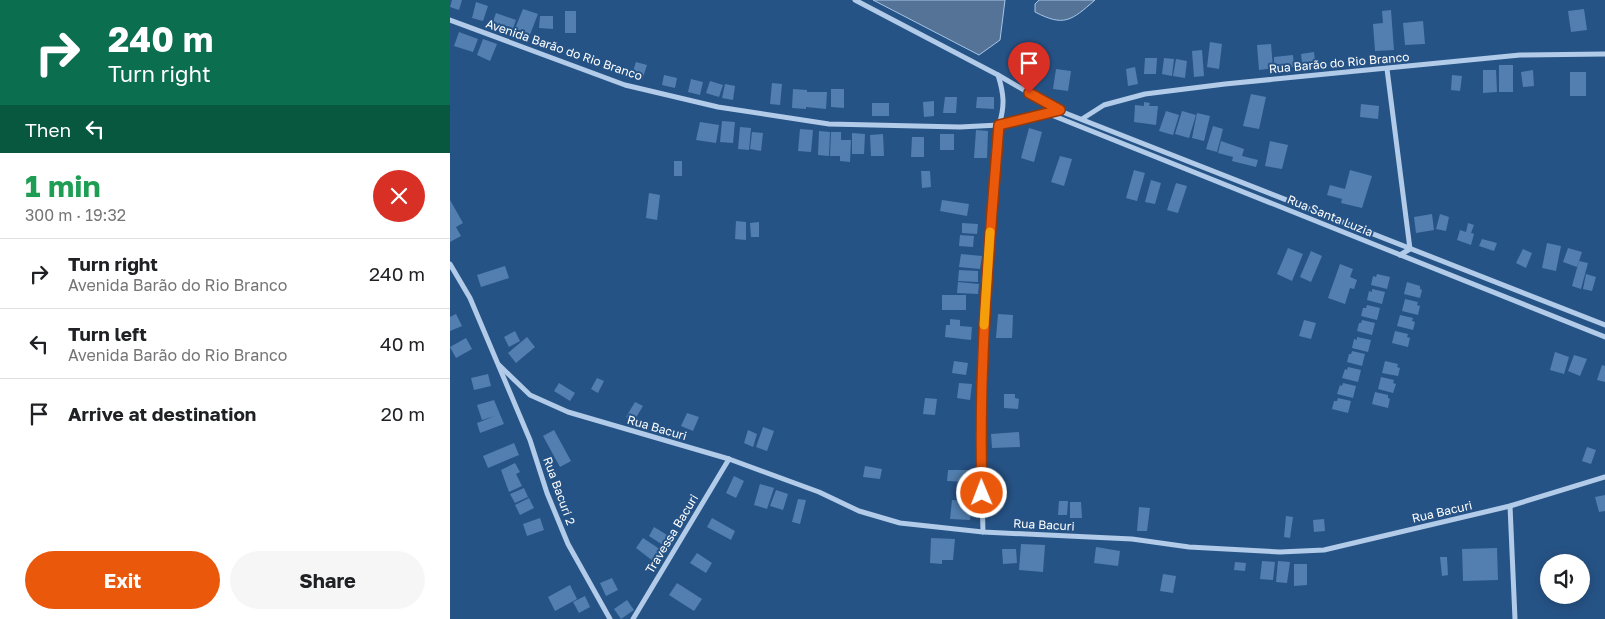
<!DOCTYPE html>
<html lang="en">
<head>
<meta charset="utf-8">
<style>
	body { margin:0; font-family:"Golos Text",sans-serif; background:#f6f6f6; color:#202124; height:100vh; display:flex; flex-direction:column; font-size:19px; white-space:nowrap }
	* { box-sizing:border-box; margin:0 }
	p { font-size:16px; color:#757577 }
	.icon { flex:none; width:28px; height:28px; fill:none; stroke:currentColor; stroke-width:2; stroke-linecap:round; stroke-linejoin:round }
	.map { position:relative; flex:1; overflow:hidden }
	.panel { display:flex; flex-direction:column; background:#fff; width:450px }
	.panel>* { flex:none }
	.guide { background:#0b6e4f; color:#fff; overflow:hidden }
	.controls { position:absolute; left:1090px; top:554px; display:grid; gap:10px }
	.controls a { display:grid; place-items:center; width:50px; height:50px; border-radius:50%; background:#fff; box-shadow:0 2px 12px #0003; font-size:25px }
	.pin { position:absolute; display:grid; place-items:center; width:42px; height:42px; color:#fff; margin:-51px -21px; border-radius:50% 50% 50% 0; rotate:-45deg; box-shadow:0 0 5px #0007 }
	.pin .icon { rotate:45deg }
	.me { position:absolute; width:55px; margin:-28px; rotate:359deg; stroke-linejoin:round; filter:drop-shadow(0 0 4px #0008) }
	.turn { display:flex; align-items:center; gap:18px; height:105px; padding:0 25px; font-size:22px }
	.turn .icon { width:65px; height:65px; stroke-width:2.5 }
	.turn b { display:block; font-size:35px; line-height:42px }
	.then { display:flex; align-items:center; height:48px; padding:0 25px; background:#0003; gap:10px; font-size:19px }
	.round { display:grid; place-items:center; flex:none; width:52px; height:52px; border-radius:26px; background:#f6f6f6 }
	.summary { display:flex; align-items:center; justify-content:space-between; height:85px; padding:0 25px }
	h1 { font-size:30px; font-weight:700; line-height:38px; color:#1e9e55 }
	.primary-button { display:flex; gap:10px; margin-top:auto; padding:10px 25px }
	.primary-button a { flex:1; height:58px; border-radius:30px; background:#ea580c; color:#fff; font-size:20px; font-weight:700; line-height:58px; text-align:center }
	.primary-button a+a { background:#f6f6f6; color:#202124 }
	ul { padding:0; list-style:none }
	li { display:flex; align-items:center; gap:15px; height:70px; padding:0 25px; border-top:1px solid #e0e0e0 }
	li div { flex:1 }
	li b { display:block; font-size:19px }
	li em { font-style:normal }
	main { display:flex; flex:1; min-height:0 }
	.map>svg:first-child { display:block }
</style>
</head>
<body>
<main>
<section class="panel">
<div class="guide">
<div class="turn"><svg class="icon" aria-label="right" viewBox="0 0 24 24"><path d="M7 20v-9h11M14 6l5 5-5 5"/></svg><div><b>240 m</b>Turn right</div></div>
<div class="then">Then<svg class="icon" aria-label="left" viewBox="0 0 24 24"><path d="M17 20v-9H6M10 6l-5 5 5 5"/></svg></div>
</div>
<div class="summary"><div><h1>1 min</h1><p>300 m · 19:32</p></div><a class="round" style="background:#d93025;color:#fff"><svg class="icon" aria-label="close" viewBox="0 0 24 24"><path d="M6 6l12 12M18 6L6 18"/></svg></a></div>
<ul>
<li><svg class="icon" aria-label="right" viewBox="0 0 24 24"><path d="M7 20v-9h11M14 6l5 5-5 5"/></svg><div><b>Turn right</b><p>Avenida Barão do Rio Branco</p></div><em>240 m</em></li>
<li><svg class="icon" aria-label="left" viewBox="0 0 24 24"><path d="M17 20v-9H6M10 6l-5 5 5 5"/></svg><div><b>Turn left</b><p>Avenida Barão do Rio Branco</p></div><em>40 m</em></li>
<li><svg class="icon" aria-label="arrive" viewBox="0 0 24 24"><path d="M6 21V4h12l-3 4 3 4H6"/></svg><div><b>Arrive at destination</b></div><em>20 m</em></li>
</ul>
<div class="primary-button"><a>Exit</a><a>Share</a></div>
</section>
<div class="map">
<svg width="1155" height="619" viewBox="0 0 1155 619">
	<rect width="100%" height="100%" fill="#265386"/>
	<!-- water -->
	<g fill="#547397" stroke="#a5c7e9">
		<path d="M423,0H555L550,40L529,55Z"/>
		<path d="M589,0H645C621,21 614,27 585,12V4Z"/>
	</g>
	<!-- building -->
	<g fill="#527faf">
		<path d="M2,0H12L9,10L0,7Z"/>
		<path d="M26,2L38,6L33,21L22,18Z"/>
		<path d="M73,9L88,14L79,37L64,31Z"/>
		<path d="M1134,9L1137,30L1121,32L1118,11Z"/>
		<path d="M941,10L944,50L925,51L923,24L933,23L932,11Z"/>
		<rect x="115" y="11" width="11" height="22"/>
		<path d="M46,13L66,20L61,34L41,27Z"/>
		<path d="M90,16H103V29L89,28Z"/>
		<path d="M973,21L975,44L955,45L953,23Z"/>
		<path d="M9,32L28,39L23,52L4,46Z"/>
		<path d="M33,39L47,44L40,61L27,55Z"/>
		<path d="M760,42L772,44L769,69L757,67Z"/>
		<path d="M821,44L823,68L809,70L807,45Z"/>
		<path d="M752,50L754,76L744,77L742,51Z"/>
		<path d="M580,52L587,53L584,75L571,73L573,63L578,64Z"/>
		<path d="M864,52L865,62L852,63L851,54Z"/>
		<path d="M843,55L844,67L824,68V57Z"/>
		<path d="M695,58H707L706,74H694Z"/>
		<path d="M714,58L724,59L722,76L712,74Z"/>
		<path d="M726,59L737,61L735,78L723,76Z"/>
		<path d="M186,62L197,65L192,80L181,77Z"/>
		<rect x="1049" y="65" width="14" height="27"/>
		<path d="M685,67L688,84L678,86L676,69Z"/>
		<path d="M606,69L621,71L618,91L603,89Z"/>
		<path d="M1033,70H1046L1047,92L1033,93Z"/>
		<path d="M1083,70L1084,86L1073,87L1071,72Z"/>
		<rect x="1120" y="72" width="16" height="24"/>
		<path d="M214,75L227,78L225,88L212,85Z"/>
		<path d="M1002,75L1012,76L1010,91L1001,90Z"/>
		<path d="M241,79L253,82L250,95L238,92Z"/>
		<path d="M260,81L273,85L269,97L256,93Z"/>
		<path d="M322,83L332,84L330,105L320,104Z"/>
		<path d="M275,84L285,86L283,100L272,98Z"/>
		<path d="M343,89L357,90V92H377L376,109L356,107V109L342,108Z"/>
		<path d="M381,89H394V108L381,107Z"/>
		<path d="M801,94L816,97L809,129L793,126Z"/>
		<path d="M495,97H507L506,113H493Z"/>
		<path d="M527,97H544V109L526,108Z"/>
		<path d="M484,101V116L474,117L473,102Z"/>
		<path d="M694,102L700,103L699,106H708L706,125L684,122L685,105L694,106Z"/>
		<rect x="422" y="103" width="17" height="13"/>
		<path d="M911,104L929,106L928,119L910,117Z"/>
		<path d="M716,111L729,115L723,135L709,131Z"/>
		<path d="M732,111L746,115L739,138L725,134Z"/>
		<path d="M747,113L760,116L754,141L742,138Z"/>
		<path d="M272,121L285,122L283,143L270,142Z"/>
		<path d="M250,122L269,125L266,143L246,140Z"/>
		<path d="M763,126L773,129L767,152L756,149Z"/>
		<path d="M290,127L301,128L299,150L288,149Z"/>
		<path d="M579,128L592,132L584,162L571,158Z"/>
		<path d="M350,129L363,130L361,152L348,151Z"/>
		<path d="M526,130L538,131L537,158H524Z"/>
		<path d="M369,131L380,132L379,156L368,155Z"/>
		<path d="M302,132L313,133L311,151L300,149Z"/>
		<path d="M381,132H391V140H401L400,162L390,161V156H380Z"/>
		<path d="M402,133L415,134L414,154H402Z"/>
		<path d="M433,134L434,156H421L420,135Z"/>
		<rect x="490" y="134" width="14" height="16"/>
		<path d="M462,137H474V157H461Z"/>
		<path d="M771,141L794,149L792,156L808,160L806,167L782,161L783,157L768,153Z"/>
		<path d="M820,141L838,145L832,169L815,166Z"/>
		<path d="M610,156L622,159L614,186L601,182Z"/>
		<rect x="224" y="161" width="8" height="15"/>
		<path d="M684,170L695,173L687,201L676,198Z"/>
		<path d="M900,170L922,176L912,208L891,203L892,199L877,195L880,185L895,189Z"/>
		<path d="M471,171H480L481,187L472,188Z"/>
		<path d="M701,180L711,183L705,204L695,202Z"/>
		<path d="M726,183L737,186L728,213L717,210Z"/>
		<path d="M199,193L210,195L207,220L196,218Z"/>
		<path d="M0,200L13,223L6,227L11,236L0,242Z"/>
		<path d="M492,200L519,204L517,216L490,211Z"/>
		<path d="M982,214L984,230L966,233L964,217Z"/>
		<path d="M990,214L999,217L996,231L986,229Z"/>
		<path d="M286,221L296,222V240L285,239Z"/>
		<path d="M309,222V237H301L300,223Z"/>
		<path d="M512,223L528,224L527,234L512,233Z"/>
		<path d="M1018,223L1024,225L1021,233L1024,234L1021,245L1007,240L1010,230L1016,232Z"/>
		<path d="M510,235L524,236L523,247L509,246Z"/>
		<path d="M1032,239L1047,243L1044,251L1029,246Z"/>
		<path d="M1097,243L1111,246L1106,271L1092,268Z"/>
		<path d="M838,248L853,254L842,281L827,274Z"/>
		<path d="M1118,248L1132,252L1127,267L1113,262Z"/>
		<path d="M1073,249L1082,253L1076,268L1066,263Z"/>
		<path d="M861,251L872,256L861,282L850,277Z"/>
		<path d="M511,254L532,256L530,269L509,267Z"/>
		<path d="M1129,261L1138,263L1131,289L1122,286Z"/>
		<path d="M890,264L903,269L900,277L907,280L904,289L900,288L895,304L878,298Z"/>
		<path d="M55,266L59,278L31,287L27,275Z"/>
		<path d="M509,270L528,271V282L508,281Z"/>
		<path d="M927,274L940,277L937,289L921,285L923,276L926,277Z"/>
		<path d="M1136,274L1146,277L1142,291L1133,289Z"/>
		<path d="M508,282L529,284L528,294L507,293Z"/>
		<path d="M957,282L970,286V289L972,290L970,298L954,294Z"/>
		<path d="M922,289L935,292L932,304L917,300L919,291L922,292Z"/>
		<rect x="492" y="295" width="24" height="15"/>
		<path d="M955,299L968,302L967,305L970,306L968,315L952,311Z"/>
		<path d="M917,305L930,308L927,320L911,316L913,308H916Z"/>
		<path d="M6,314L12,326L0,331V317Z"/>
		<path d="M548,314L563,315L562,338H546Z"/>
		<path d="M950,315L963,318L962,321L965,322L963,330L947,326Z"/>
		<path d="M500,319L510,320V326L522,327L521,340L495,337L496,325H500Z"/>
		<path d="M854,320L866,323L861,339L849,336Z"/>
		<path d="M912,320L925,323L922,335L907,331L909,323H911Z"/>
		<path d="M65,331L70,341L59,347L54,337Z"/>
		<path d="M945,331L958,334L957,337L960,338L958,347L942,343Z"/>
		<path d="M77,337L85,347L66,363L58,353Z"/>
		<path d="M907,337L921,340L918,352L902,348L904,339L907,340Z"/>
		<path d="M16,338L22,349L6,358L0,347Z"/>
		<path d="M902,351L915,354L912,366L897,362L899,354H901Z"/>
		<path d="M1105,352L1119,357L1114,374L1100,370Z"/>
		<path d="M1124,355L1137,359L1130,376L1118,371Z"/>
		<path d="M504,361L518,363L516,375L502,373Z"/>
		<path d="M935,361L948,364L947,367L950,368L948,376L932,373Z"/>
		<path d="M1152,365L1155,366V382L1147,380Z"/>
		<path d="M898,367L911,370L908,382L892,378L895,369L897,370Z"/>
		<path d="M38,374L41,386L24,390L21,378Z"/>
		<path d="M931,377L944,380L943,383L946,384L943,393L928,389Z"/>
		<path d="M147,378L154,381L148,393L141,389Z"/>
		<path d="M109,383L125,393L120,401L104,391Z"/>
		<path d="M509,383L522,384L520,400L507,398Z"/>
		<path d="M893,383L906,386L903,398L887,394L890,385L892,386Z"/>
		<path d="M925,392L938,395V398L940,399L938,408L922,404Z"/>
		<path d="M554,394H565V398L569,399L568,409L554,408Z"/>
		<path d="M475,398L487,399L485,415L473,414Z"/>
		<path d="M888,398L901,401L898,413L882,409L884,401H887Z"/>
		<path d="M44,400L54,424L30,433L27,423L45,416L32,420L27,405Z"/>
		<path d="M185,402L193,406L184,421L176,417Z"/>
		<path d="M237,413L249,417L243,431L231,426Z"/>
		<path d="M313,427L324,431L317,451L306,447Z"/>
		<path d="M104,430L121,461L110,467L93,436Z"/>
		<path d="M298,430L307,434L303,447L294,443Z"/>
		<path d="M569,432L570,447L542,448L541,434Z"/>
		<path d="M64,443L69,455L38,468L33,456Z"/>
		<path d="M1137,447L1146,450L1141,464L1132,461Z"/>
		<path d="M65,463L70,472L66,474L72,486L59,492L51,470Z"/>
		<path d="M415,466L432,469L430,479L413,477Z"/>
		<path d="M498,470H521L520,482L497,481Z"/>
		<path d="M284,476L294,481L286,498L276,493Z"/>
		<path d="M310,484L324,488L317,509L304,505Z"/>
		<path d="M510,487L523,488L522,498H510Z"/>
		<path d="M74,488L78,497L65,503L60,494Z"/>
		<path d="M326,490L338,494L333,510L320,506Z"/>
		<path d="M1155,495V511L1149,512L1145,497Z"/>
		<path d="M79,498L84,508L70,515L65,505Z"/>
		<path d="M348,499L356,500L350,524L342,522Z"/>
		<path d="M502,500L522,501L520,520L500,519Z"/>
		<path d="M609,501H618L617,515H608Z"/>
		<path d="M620,502H631L632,518H620Z"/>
		<path d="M689,507L700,508L697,531H687Z"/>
		<path d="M836,516L843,517L840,538L834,537Z"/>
		<path d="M90,518L94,530L77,536L73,524Z"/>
		<path d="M262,518L285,531L281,540L257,527Z"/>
		<path d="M874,519L875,531L864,532L863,520Z"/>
		<path d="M204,527L225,540L219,549L199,536Z"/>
		<path d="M193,538L211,550L203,561L186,548Z"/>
		<path d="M481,538L505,539L503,560H492V564L480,563Z"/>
		<path d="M571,544L595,545L593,572L569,570Z"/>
		<path d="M646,547L670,551L668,566L644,563Z"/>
		<path d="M1047,548L1048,580L1013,581L1012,549Z"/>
		<path d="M552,549H566L567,563L553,564Z"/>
		<path d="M247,553L262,563L256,573L240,563Z"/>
		<path d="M990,557H997L998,575L992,576Z"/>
		<path d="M812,561L825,562L823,580L810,579Z"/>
		<path d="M828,561L840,562L837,583L826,582Z"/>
		<path d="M785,562L796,563L795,571L784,570Z"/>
		<path d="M844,564H857V585L844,586Z"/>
		<path d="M713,574L726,576L723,593L710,591Z"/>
		<path d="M162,578L168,590L156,596L150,583Z"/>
		<path d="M227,583L252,599L244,611L219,595Z"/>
		<path d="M120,585L127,599L105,611L98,597Z"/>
		<path d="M135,596L140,607L129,613L123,602Z"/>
		<path d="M177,600L184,610L171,619L164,609Z"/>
	</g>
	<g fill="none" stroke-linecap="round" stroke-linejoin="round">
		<!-- minor -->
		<g stroke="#b1cbe8" stroke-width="5">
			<path d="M405,0L548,75L610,111L1155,325"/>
			<path d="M0,20L175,85L268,107L379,124L510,127L549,125L610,111"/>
			<path d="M937,69L960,249L950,255"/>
			<path d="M599,114L1155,337"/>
			<path d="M632,119L654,105L695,94L775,84L1070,55L1155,54"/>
			<path d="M0,264L20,298L80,440L97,493L118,544L160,619"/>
			<path d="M49,365L80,395L118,412L279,459L369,492L409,511L450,523L533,532L682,539L739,547L830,552L874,550L1060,506L1155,477"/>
			<path d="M1060,506L1065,619"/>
			<path d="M533,532L531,454L536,272L549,125C555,106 554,94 548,75"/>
			<path d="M183,619L279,459"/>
		</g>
	</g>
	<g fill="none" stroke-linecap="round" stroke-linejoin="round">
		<!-- route casing -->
		<g stroke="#983908" stroke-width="12">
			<path id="route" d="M532,493C528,370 539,248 549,125L610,110L579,93"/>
		</g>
		<!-- route -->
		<use href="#route" stroke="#ea580c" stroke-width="9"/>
		<!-- slow -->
		<path stroke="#f59e0b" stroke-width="9" d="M534,325L540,232"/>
	</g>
	<g text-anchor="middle" stroke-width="4" stroke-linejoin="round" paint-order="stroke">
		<!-- street labels -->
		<g font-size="12" fill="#fff" stroke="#265386">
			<text transform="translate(114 50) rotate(19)" y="4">Avenida Barão do Rio Branco</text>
			<text transform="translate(889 63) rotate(-5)" y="4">Rua Barão do Rio Branco</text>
			<text transform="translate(880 216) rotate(22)" y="4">Rua Santa Luzia</text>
			<text transform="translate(207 428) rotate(16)" y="4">Rua Bacuri</text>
			<text transform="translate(109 491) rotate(70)" y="4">Rua Bacuri 2</text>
			<text transform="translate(992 512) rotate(-13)" y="4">Rua Bacuri</text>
			<text transform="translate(594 525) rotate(3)" y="4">Rua Bacuri</text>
			<text transform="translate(222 534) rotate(-59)" y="4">Travessa Bacuri</text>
		</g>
	</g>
</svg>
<div class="controls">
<a><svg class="icon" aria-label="sound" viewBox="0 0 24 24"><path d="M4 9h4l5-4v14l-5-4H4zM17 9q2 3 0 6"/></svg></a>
</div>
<div class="pin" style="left:579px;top:93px;background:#d93025"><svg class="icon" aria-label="arrive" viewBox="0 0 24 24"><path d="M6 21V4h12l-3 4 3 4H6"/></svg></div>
<svg class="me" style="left:532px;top:493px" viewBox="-20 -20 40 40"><circle r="17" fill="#ea580c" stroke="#fff" stroke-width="3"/><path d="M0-11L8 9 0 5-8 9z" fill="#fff"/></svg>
</div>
</main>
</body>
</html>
